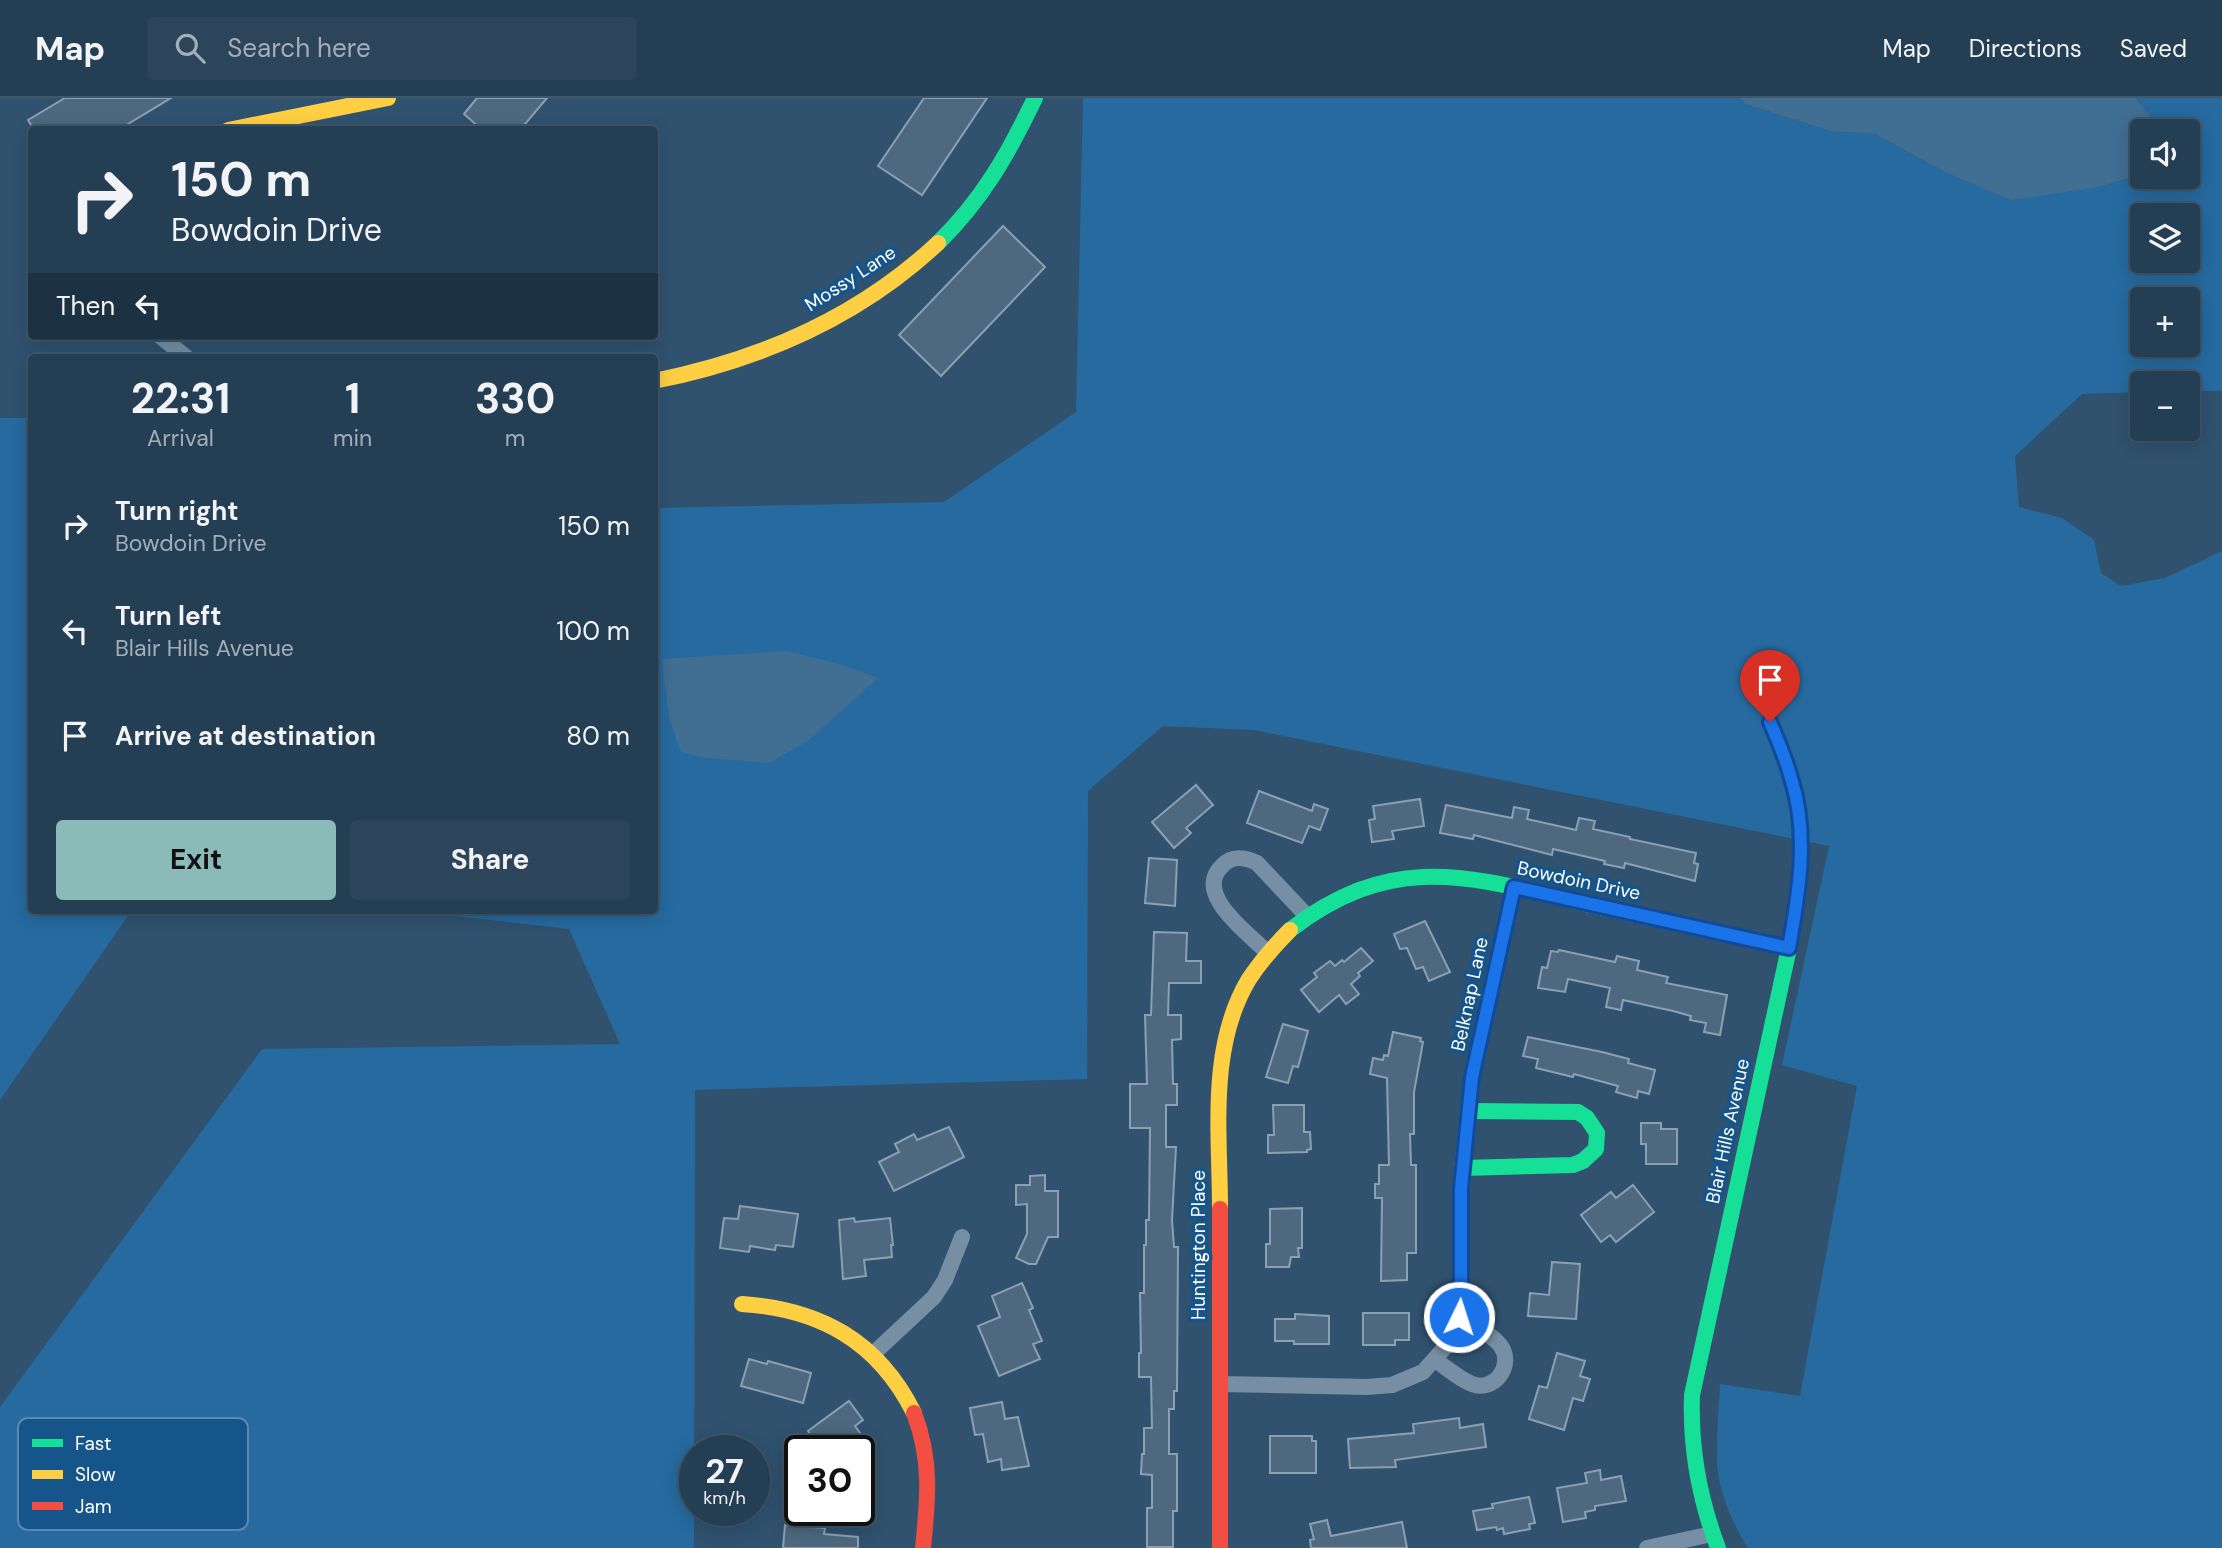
<!DOCTYPE html>
<html lang="en">
<head>
<meta charset="utf-8">
<style>
	body { margin:0; font-family:"DM Sans",sans-serif; background:#2c455a; color:#f1f3f6; height:100vh; display:flex; flex-direction:column; font-size:26px; white-space:nowrap }
	* { box-sizing:border-box; margin:0 }
	p { font-size:23px; color:#a3aeb8 }
	.icon { flex:none; width:38px; height:38px; fill:none; stroke:currentColor; stroke-width:2; stroke-linecap:round; stroke-linejoin:round }
	.map { position:relative; flex:1; overflow:hidden }
	.drawer { position:absolute; left:28px; top:256px; width:630px; height:560px; display:flex; flex-direction:column; background:#243e53; border-radius:7px; box-shadow:0 4px 18px #0003,0 0 0 2px #41576a }
	.drawer>* { flex:none }
	.guide { position:absolute; left:28px; top:28px; width:630px; height:214px; border-radius:7px; box-shadow:0 4px 18px #0003,0 0 0 2px #41576a; background:#243e53; color:#f1f3f6; overflow:hidden }
	.fabs { position:absolute; left:2130px; top:21px; display:grid; gap:14px }
	.fabs a { display:grid; place-items:center; width:70px; height:70px; border-radius:7px; background:#243e53; box-shadow:0 4px 18px #0003,0 0 0 2px #41576a; font-size:35px }
	.speed { position:absolute; left:679px; top:1337px; display:flex; gap:14px; font-size:35px; font-weight:700; text-align:center }
	.speed>* { display:grid; place-content:center; width:91px; height:91px; border-radius:50%; background:#243e53; box-shadow:0 4px 18px #0003,0 0 0 2px #41576a; line-height:1 }
	.speed small { font-size:18px; font-weight:400 }
	.speed .limit { border:4px solid #111; border-radius:10px; background:#fff; color:#111 }
	.pin { position:absolute; display:grid; place-items:center; width:60px; height:60px; color:#fff; margin:-72px -30px; border-radius:50% 50% 50% 0; rotate:-45deg; box-shadow:0 0 7px #0007 }
	.pin .icon { rotate:45deg }
	.me { position:absolute; width:77px; margin:-38px; rotate:4deg; stroke-linejoin:round; filter:drop-shadow(0 0 5px #0008) }
	.turn { display:flex; align-items:center; gap:24px; height:147px; padding:0 28px; font-size:32px }
	.turn .icon { width:91px; height:91px; stroke-width:2.5 }
	.turn b { display:block; font-size:49px; line-height:60px }
	.then { display:flex; align-items:center; height:66px; padding:0 28px; background:#0003; gap:14px; font-size:26px }
	.eta { display:flex; justify-content:space-evenly; align-items:center; height:119px; text-align:center }
	.eta b { font-size:42px; font-weight:700; line-height:49px }
	.primary-button { display:flex; gap:14px; margin-top:auto; padding:14px 28px }
	.primary-button a { flex:1; height:80px; border-radius:7px; background:#8bbbb9; color:#111; font-size:28px; font-weight:700; line-height:80px; text-align:center }
	.primary-button a+a { background:#2c455a; color:#f1f3f6 }
	ul { padding:0; list-style:none }
	li { display:flex; align-items:center; gap:21px; height:105px; padding:0 28px }
	li div { flex:1 }
	li b { display:block; font-size:26px }
	li em { font-style:normal }
	header { display:flex; align-items:center; gap:42px; box-sizing:border-box; height:98px; padding:0 35px; background:#243e53; border-bottom:2px solid #41576a }
	header strong { font-size:33px }
	nav { display:flex; gap:38px; margin-inline-start:auto; font-size:24px }
	.search { width:490px; height:63px; background:#2c455a; display:flex; align-items:center; gap:18px; box-sizing:border-box; padding:0 24px; border-radius:7px; color:#a3aeb8; font-size:26px }
	.map>svg:first-child { display:block }
</style>
</head>
<body>
<header>
<strong>Map</strong>
<div class="search"><svg class="icon" aria-label="search" viewBox="0 0 24 24"><circle cx="10" cy="10" r="6"/><path d="M15 15l6 6"/></svg>Search here</div>
<nav><a>Map</a><a>Directions</a><a>Saved</a></nav>
</header>
<div class="map">
<svg width="2222" height="1450" viewBox="0 0 2222 1450">
	<rect width="100%" height="100%" fill="#30526f"/>
	<!-- green -->
	<g fill="#266a9f" fill-rule="evenodd">
		<path d="M1083,0H1740L1745,6L1830,33L1875,36L1943,73L2099,89L2142,76V79H2188V33H2158L2154,23L2136,0H2222V293H2188V285H2142V294L2082,296L2015,358L2019,409L2062,420L2094,442L2101,475L2121,488L2165,480L2222,453V1450H1748C1737,1433 1726,1410 1721,1390C1713,1361 1719,1316 1720,1286L1800,1298L1857,988L1782,967L1829,748L1254,632L1163,628L1088,693L1087,981L695,992L694,1450H0V1309L262,951L620,946L569,831L402,812H654L655,410L944,404L1076,314ZM2142,117H2188V163H2142ZM2142,201H2188V247H2142Z"/>
		<path d="M0,320H31L32,812H132L0,1002Z"/>
	</g>
	<!-- water -->
	<g fill="#416e93">
		<path d="M1740,0H2136L2154,23L2158,33H2142V76L2099,89L2011,102L1943,73L1875,36L1830,33L1745,6Z"/>
		<path d="M786,553L843,567L878,580L808,643L769,665L706,660L681,654L669,621L662,561Z"/>
	</g>
	<!-- building -->
	<g fill="#4d687f" stroke="#8ba0b2" stroke-width="2">
		<path d="M65,0H171L118,32H34L28,22Z"/>
		<path d="M477,0H547L520,32H482L464,16Z"/>
		<path d="M924,0H987L922,97L878,68Z"/>
		<path d="M1003,128L1045,169L941,278L899,237Z"/>
		<path d="M1196,687L1213,707L1186,730L1191,735L1174,750L1152,724Z"/>
		<path d="M1259,693L1312,713L1314,706L1328,711L1320,732L1309,728L1302,745L1247,725Z"/>
		<path d="M1420,701L1424,728L1392,733L1394,741L1372,744L1369,722L1375,721L1373,708Z"/>
		<path d="M1446,707L1512,720L1514,709L1529,712L1527,721L1576,732L1579,720L1595,723L1593,731L1630,739V741L1696,755L1694,765L1698,766L1695,783L1625,765L1624,770L1604,766L1605,763L1553,751L1552,757L1474,737L1473,741L1440,735Z"/>
		<path d="M1149,760L1177,762L1175,808L1145,805Z"/>
		<path d="M1425,823L1450,874L1429,883L1423,869L1416,871L1407,850L1400,851L1394,836Z"/>
		<path d="M1154,834L1187,835L1186,863H1201V885H1169L1168,917H1181V941L1172,942L1173,986H1177V1007H1166V1049H1176L1172,1122L1174,1149H1178L1177,1293H1174V1311H1169V1356H1177V1413H1173V1449H1147V1410H1152V1377L1141,1376L1142,1356H1144V1330H1152L1151,1279H1139V1255H1141L1140,1195H1144V1147H1146V1122H1149L1150,1030H1130V986H1147L1145,917H1151Z"/>
		<path d="M1361,850L1373,863L1358,875L1360,878L1351,886L1359,896L1346,906L1339,897L1319,914L1301,892L1317,879L1314,875L1330,863L1335,868L1342,862L1344,864Z"/>
		<path d="M1559,852L1615,864L1617,858L1639,863L1637,872L1668,879L1666,885L1727,897L1720,937L1704,934L1706,925L1690,922L1691,918L1673,913L1623,902L1621,912L1606,909L1610,890L1568,881L1565,894L1538,890L1542,869L1547,870L1551,853L1558,854Z"/>
		<path d="M1283,926L1308,933L1298,969L1293,968L1288,985L1266,979Z"/>
		<path d="M1393,934L1421,940L1420,943L1423,944L1414,994V1036H1410L1411,1067H1416V1155H1407V1182L1381,1183L1382,1100H1375V1086H1379V1067H1389L1387,980L1370,976L1373,960L1383,962L1384,957L1388,958Z"/>
		<path d="M1528,939L1602,954L1629,961L1628,965L1655,972L1649,996L1638,993L1637,1000L1616,994L1618,988L1574,976L1573,979L1536,970L1538,961L1523,958Z"/>
		<path d="M1273,1007H1304V1034H1310L1311,1051L1307,1052V1054L1268,1055V1037H1274Z"/>
		<path d="M1641,1025H1661V1031H1677V1066H1646V1046H1641Z"/>
		<path d="M949,1029L964,1059L894,1093L879,1064L899,1054L895,1046L914,1036L917,1042Z"/>
		<path d="M1045,1077V1093H1058V1139H1048L1036,1166H1029L1016,1160L1027,1136V1106L1016,1107V1087H1030V1078Z"/>
		<path d="M1633,1087L1654,1114L1616,1144L1610,1137L1601,1144L1581,1117L1611,1094L1616,1100Z"/>
		<path d="M740,1108L798,1116L793,1149L776,1147L775,1152L750,1148L749,1154L720,1150L724,1120L738,1121Z"/>
		<path d="M1302,1110V1150H1298L1299,1159H1291L1289,1169H1266V1146H1270V1111Z"/>
		<path d="M854,1120L855,1124L890,1120L893,1147H891L892,1159L864,1162L866,1178L843,1181L839,1122Z"/>
		<path d="M1552,1164L1580,1166L1576,1221L1528,1218L1530,1195L1549,1197Z"/>
		<path d="M1022,1185L1033,1210L1029,1212L1042,1243L1033,1246L1040,1261L999,1278L978,1228L1000,1219L992,1198Z"/>
		<path d="M1363,1215H1409V1242H1395V1247H1363Z"/>
		<path d="M1295,1216L1329,1218V1246H1294V1243H1275V1221H1295Z"/>
		<path d="M1557,1255L1585,1263L1580,1278L1590,1281L1583,1303L1573,1300L1564,1332L1529,1321L1539,1288L1547,1290Z"/>
		<path d="M749,1261L767,1266L768,1263L811,1275L803,1305L741,1288Z"/>
		<path d="M849,1303L863,1322L855,1328L873,1353H822L808,1333Z"/>
		<path d="M1002,1304L1005,1321L1018,1319L1029,1368L1002,1372L1001,1361L988,1364L983,1336L975,1337L970,1310Z"/>
		<path d="M1459,1320L1460,1330L1483,1326L1486,1349L1395,1362L1396,1369L1350,1370L1348,1341L1414,1335L1413,1326Z"/>
		<path d="M1270,1338H1312V1343H1316V1375H1270Z"/>
		<path d="M1600,1372L1601,1382L1621,1378L1626,1403L1595,1408V1412L1585,1414L1586,1420L1563,1424L1557,1390L1587,1385L1585,1375Z"/>
		<path d="M1529,1399L1535,1425L1529,1426L1530,1431L1504,1436L1503,1430L1497,1432L1496,1429L1477,1432L1473,1413L1493,1410L1492,1406Z"/>
		<path d="M1327,1422L1331,1438L1402,1424L1407,1450H1311L1310,1442L1314,1441L1310,1426Z"/>
		<path d="M785,1427L825,1430L824,1436L858,1439V1450H783Z"/>
	</g>
	<g fill="none" stroke-linecap="round" stroke-linejoin="round">
		<!-- street -->
		<g stroke="#778fa4" stroke-width="16">
			<path d="M160,238L186,259"/>
			<path d="M1267,854C1248,835 1193,796 1222,768C1232,757 1244,759 1257,765L1307,818"/>
			<path d="M873,1256L934,1199L945,1182L962,1139"/>
			<path d="M1435,1262C1446,1269 1459,1281 1472,1286C1495,1295 1515,1266 1500,1247C1490,1235 1472,1227 1459,1219"/>
			<path d="M1220,1286L1367,1289L1392,1287L1423,1274L1447,1247L1459,1219L1461,1194L1460,1109L1462,1070L1472,979L1514,789"/>
			<path d="M1647,1450L1712,1436"/>
		</g>
		<!-- fast -->
		<g stroke="#16e098" stroke-width="16">
			<path d="M938,145C983,101 1008,56 1035,0"/>
			<path d="M1290,832C1398,749 1476,781 1595,808C1660,822 1725,836 1789,850"/>
			<path d="M1462,1070L1573,1067L1583,1063L1596,1051L1597,1035L1587,1020L1578,1014L1468,1013"/>
			<path d="M1718,1450C1699,1400 1690,1351 1692,1297L1789,850C1798,795 1809,734 1791,679C1785,661 1777,642 1770,624"/>
		</g>
		<!-- slow -->
		<g stroke="#ffcf43" stroke-width="16">
			<path d="M228,32L388,0"/>
			<path d="M654,283C760,262 858,220 938,145"/>
			<path d="M1220,1111C1220,1035 1208,949 1249,881C1261,863 1275,847 1290,832"/>
			<path d="M742,1206C820,1211 878,1243 914,1315"/>
		</g>
		<!-- jam -->
		<g stroke="#f24e42" stroke-width="16">
			<path d="M1220,1111V1450"/>
			<path d="M914,1315C932,1362 928,1401 923,1450"/>
		</g>
	</g>
	<g fill="none" stroke-linecap="round" stroke-linejoin="round">
		<!-- route casing -->
		<g stroke="#114b97" stroke-width="18">
			<path id="route" d="M1459,1219L1461,1194V1090L1472,979L1514,789L1789,850C1799,794 1809,736 1791,680C1786,661 1778,643 1770,624"/>
		</g>
		<!-- route -->
		<use href="#route" stroke="#1a73e8" stroke-width="12"/>
	</g>
	<g text-anchor="middle" stroke-width="7" stroke-linejoin="round" paint-order="stroke">
		<!-- street labels -->
		<g font-size="19" fill="#fff" stroke="#165589">
			<text transform="translate(850 180) rotate(-33)" y="7">Mossy Lane</text>
			<text transform="translate(1579 782) rotate(12)" y="7">Bowdoin Drive</text>
			<text transform="translate(1469 896) rotate(-78)" y="7">Belknap Lane</text>
			<text transform="translate(1727 1033) rotate(-78)" y="7">Blair Hills Avenue</text>
			<text transform="translate(1198 1147) rotate(-90)" y="7">Huntington Place</text>
		</g>
	</g>
	<!-- legend -->
	<rect x="18" y="1320" width="230" height="112" rx="10" fill="#165589" stroke="#5c88ac" stroke-width="2"/>
	<rect x="32" y="1341" width="31" height="8" fill="#16e098"/>
	<rect x="32" y="1372" width="31" height="9" fill="#ffcf43"/>
	<rect x="32" y="1404" width="31" height="8" fill="#f24e42"/>
	<g font-size="19" fill="#fff">
		<text x="75" y="1352">Fast</text>
		<text x="75" y="1383">Slow</text>
		<text x="75" y="1415">Jam</text>
	</g>
</svg>
<div class="fabs">
<a><svg class="icon" aria-label="sound" viewBox="0 0 24 24"><path d="M4 9h4l5-4v14l-5-4H4zM17 9q2 3 0 6"/></svg></a>
<a><svg class="icon" aria-label="layers" viewBox="0 0 24 24"><path d="M12 4l9 5-9 5-9-5zM3 14l9 5 9-5"/></svg></a>
<a>+</a>
<a>−</a>
</div>
<div class="speed"><div>27<small>km/h</small></div><div class="limit">30</div></div>
<div class="pin" style="left:1770px;top:624px;background:#d93025"><svg class="icon" aria-label="arrive" viewBox="0 0 24 24"><path d="M6 21V4h12l-3 4 3 4H6"/></svg></div>
<svg class="me" style="left:1459px;top:1219px" viewBox="-20 -20 40 40"><circle r="17" fill="#1a73e8" stroke="#fff" stroke-width="3"/><path d="M0-11L8 9 0 5-8 9z" fill="#fff"/></svg>
<div class="guide">
<div class="turn"><svg class="icon" aria-label="right" viewBox="0 0 24 24"><path d="M7 20v-9h11M14 6l5 5-5 5"/></svg><div><b>150 m</b>Bowdoin Drive</div></div>
<div class="then">Then<svg class="icon" aria-label="left" viewBox="0 0 24 24"><path d="M17 20v-9H6M10 6l-5 5 5 5"/></svg></div>
</div>
<section class="drawer">
<div class="eta">
<div><b>22:31</b><p>Arrival</p></div>
<div><b>1</b><p>min</p></div>
<div><b>330</b><p>m</p></div>
</div>
<ul>
<li><svg class="icon" aria-label="right" viewBox="0 0 24 24"><path d="M7 20v-9h11M14 6l5 5-5 5"/></svg><div><b>Turn right</b><p>Bowdoin Drive</p></div><em>150 m</em></li>
<li><svg class="icon" aria-label="left" viewBox="0 0 24 24"><path d="M17 20v-9H6M10 6l-5 5 5 5"/></svg><div><b>Turn left</b><p>Blair Hills Avenue</p></div><em>100 m</em></li>
<li><svg class="icon" aria-label="arrive" viewBox="0 0 24 24"><path d="M6 21V4h12l-3 4 3 4H6"/></svg><div><b>Arrive at destination</b></div><em>80 m</em></li>
</ul>
<div class="primary-button"><a>Exit</a><a>Share</a></div>
</section>
</div>
</body>
</html>
